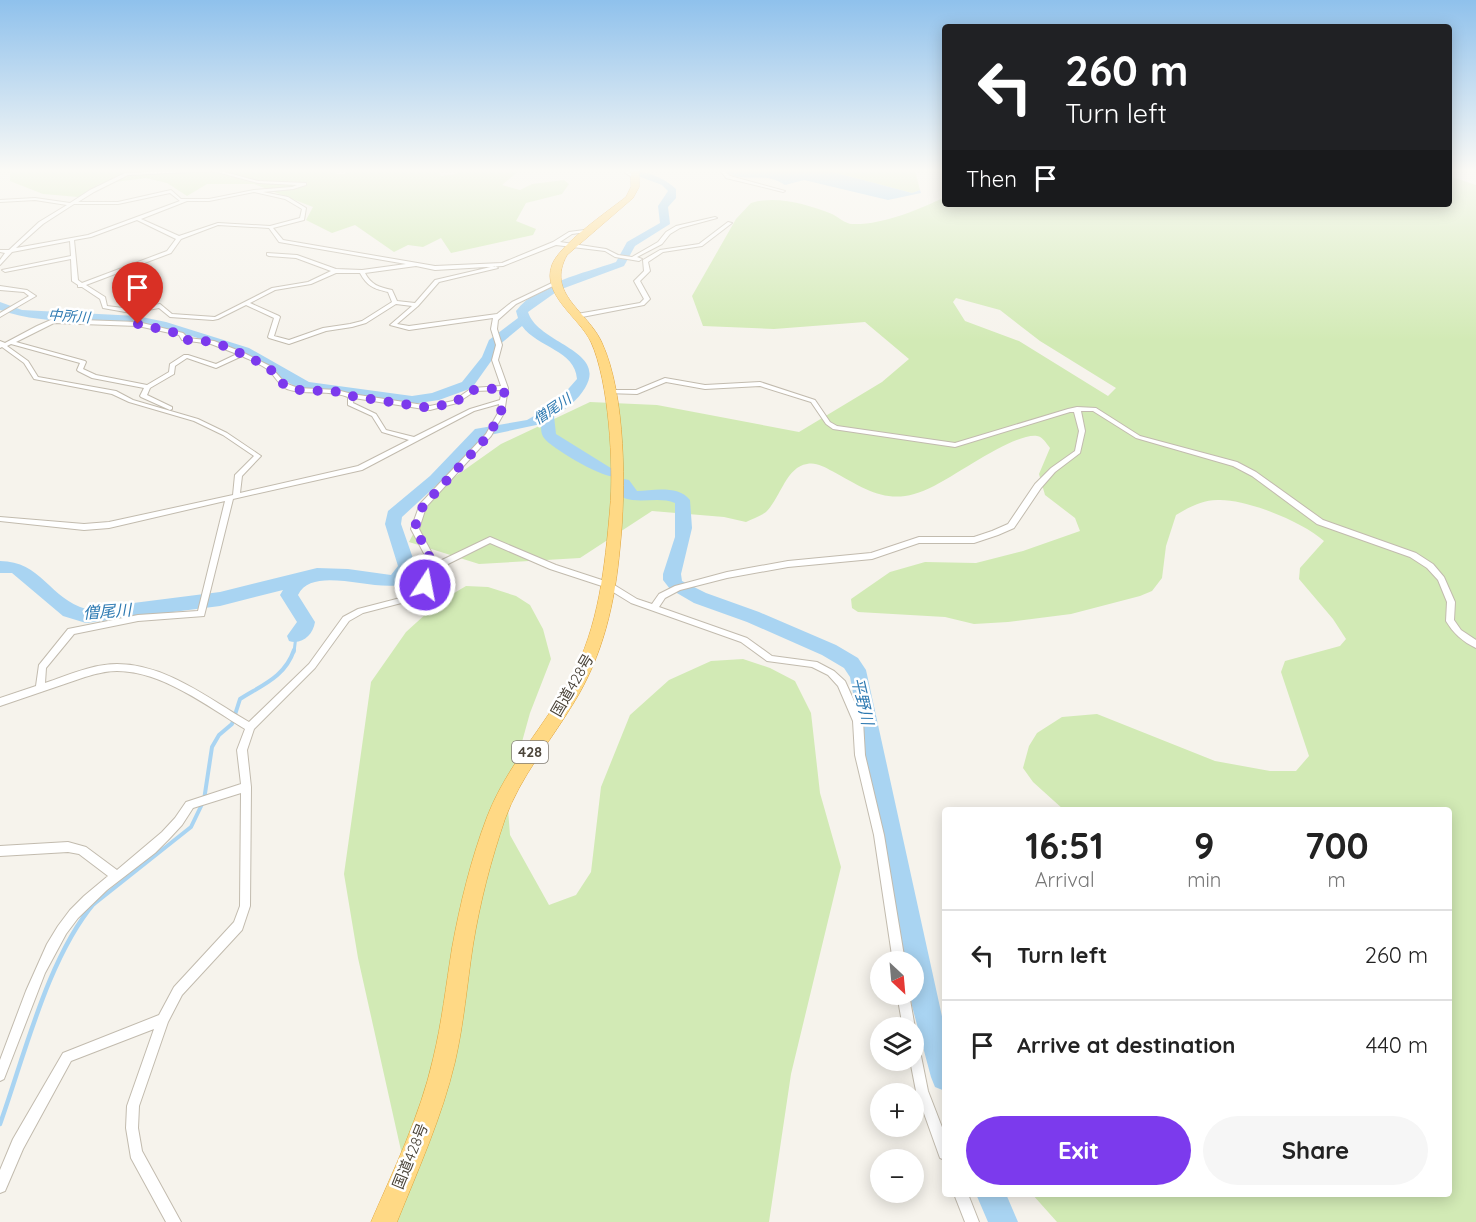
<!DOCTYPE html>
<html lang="en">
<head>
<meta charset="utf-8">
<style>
  :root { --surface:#fff; --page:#f6f6f6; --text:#222; --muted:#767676; --line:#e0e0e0; --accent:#7c3aed }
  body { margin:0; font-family:Quicksand,"Noto Sans JP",sans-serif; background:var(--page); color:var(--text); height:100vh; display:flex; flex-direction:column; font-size:22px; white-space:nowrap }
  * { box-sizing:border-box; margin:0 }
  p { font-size:20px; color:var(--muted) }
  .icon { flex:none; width:33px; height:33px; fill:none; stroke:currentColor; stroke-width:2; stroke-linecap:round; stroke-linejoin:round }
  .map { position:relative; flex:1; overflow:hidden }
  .panel { position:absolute; left:942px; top:807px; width:510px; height:390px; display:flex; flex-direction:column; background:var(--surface); border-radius:6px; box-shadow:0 3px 15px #0003 }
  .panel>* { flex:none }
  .top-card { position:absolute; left:942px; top:24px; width:510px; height:183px; border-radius:6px; box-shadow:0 3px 15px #0003; background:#202124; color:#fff; overflow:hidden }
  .needle { width:39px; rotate:154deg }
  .buttons { position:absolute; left:870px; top:951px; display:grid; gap:12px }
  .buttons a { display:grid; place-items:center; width:54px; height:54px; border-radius:50%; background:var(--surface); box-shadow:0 3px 15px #0003; font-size:30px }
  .pin { position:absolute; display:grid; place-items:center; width:51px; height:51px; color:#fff; margin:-62px -26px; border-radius:50% 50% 50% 0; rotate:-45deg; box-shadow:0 0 6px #0007 }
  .pin .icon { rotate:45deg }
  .me { position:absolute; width:66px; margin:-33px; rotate:11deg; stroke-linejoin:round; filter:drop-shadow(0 0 4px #0008) }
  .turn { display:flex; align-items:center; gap:21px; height:126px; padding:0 24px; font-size:27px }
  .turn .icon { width:78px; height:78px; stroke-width:2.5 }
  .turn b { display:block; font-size:42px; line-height:51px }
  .then { display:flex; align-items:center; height:57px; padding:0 24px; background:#0003; gap:12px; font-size:22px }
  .eta { display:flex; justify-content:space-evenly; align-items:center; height:102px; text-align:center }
  .eta b { font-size:36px; font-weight:700; line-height:42px }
  .cta { display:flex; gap:12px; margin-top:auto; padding:12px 24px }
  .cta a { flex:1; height:69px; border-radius:36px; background:var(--accent); color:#fff; font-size:24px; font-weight:700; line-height:69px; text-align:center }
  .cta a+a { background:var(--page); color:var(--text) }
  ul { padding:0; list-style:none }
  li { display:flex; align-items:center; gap:18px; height:90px; padding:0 24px; border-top:2px solid var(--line) }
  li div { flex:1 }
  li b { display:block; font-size:22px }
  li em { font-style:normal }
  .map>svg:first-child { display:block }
  .green { fill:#d2eab5; fill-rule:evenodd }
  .water { fill:#a9d4f2 }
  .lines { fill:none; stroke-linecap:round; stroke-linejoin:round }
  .stream-far2 { stroke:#a9d4f2; stroke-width:3 }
  .stream-far1 { stroke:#a9d4f2; stroke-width:4 }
  .stream { stroke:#a9d4f2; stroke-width:4.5 }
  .river { fill:#a9d4f2; fill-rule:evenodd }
  .minor-casing { stroke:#c2bbae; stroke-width:2 }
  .trunk-casing { stroke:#e0a43c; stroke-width:1 }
  .minor { fill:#fff; fill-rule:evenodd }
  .trunk { fill:#ffd985; fill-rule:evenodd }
  .route { stroke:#7c3aed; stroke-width:10; stroke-dasharray:0 18 }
  .labels { text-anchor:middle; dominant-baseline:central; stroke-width:5; stroke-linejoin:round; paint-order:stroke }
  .far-water-label { font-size:14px; font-style:italic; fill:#2e7ab2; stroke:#fff }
  .shield { fill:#fff; stroke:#817c74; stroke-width:1.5 }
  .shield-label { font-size:14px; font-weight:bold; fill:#4b4439 }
  .street-label { font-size:15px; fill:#4b4439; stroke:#fff }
  .water-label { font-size:16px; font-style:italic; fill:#2e7ab2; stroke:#fff }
</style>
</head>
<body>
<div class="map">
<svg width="1476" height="1222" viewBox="0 0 1476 1222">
  <rect width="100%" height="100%" fill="#f6f3ec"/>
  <path class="green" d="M10,170H337V174H344L353,170H438L441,176L455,174L460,170H520L502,185L520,190L532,184L564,180L569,184L562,194L526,203L516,221L536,229L533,235L451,253L441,238L423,247L408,245L394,252L355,225L332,233L306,220L313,207L254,184H207L187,196L167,183L146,178L99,184L78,197L43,194L10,181Z
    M825,170H915L920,190L912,193Z
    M1449,176L1476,185V1222H1057L1032,1194H1449V810H1064L1033,782L1023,768L1029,746L1037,733L1062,717L1097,714L1215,761L1270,771H1296L1309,756L1281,672L1285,661L1340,646L1346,639L1333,619L1299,579L1300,568L1324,541C1303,522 1249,500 1220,500C1204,499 1189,507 1176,515L1166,546L1162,578L1152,591L1140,596L1071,614L1008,622L974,624L945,617L858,612L852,608L851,599L890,572L925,562L976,563L1023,551L1080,531L1075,518L1045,495L1039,474L1050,448C1046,443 1043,437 1037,436C1014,433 957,475 934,486C892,508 870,492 832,471C824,467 816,462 807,464C786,467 780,499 766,512C761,516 752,519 746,522L724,517L652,511L580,558L479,564L409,542L436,490L501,444L590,402L657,405L799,432L882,382L909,359L865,322L774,329L703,326L692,296L736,219L751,203C776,195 807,204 832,214C838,217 846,224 852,224C883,225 918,210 945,197V204H1449ZM956,298L1000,310L1040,341L1116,388L1108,396L1019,341L965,321L953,302Z
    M466,586L488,587L516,596L530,605L543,629L551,659L530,713L507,796L510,835L549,905L576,895L591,872L601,787L630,715L669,680L711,661L743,659L770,668L795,681L811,713L820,793L841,867L791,1074L769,1222H395L402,1155L358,958L344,874L371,682L406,632L439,602Z"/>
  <path class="water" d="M724,170H825L912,193L920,190L921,193L888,200L804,180L785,185C761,169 744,186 724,170Z"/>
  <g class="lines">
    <path class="stream-far2" d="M294,652L296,636"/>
    <path class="stream-far1" d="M94,904L191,827L204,800L212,747L219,735L232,724L240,699C262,685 285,677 294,650"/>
    <path class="stream" d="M0,1124C25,1054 48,957 95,902"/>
    <path class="river" d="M622,170C641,169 663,176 676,189V198L668,207L670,224L635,246L624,266L559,290L528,312C538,344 608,350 585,388C578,400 566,409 554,416L556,434L614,470L617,473L614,476C604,479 551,448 544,438C541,434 541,429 541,424L485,436L440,482L402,517L401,524L416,567L403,584C375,593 313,564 298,595L315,622C313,635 302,645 289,641L287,636L297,622L280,595L283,590L220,606L86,623L63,616L12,573H0V561C41,561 50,599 86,609L220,592L317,568L348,569L391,575L398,566L385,524L388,511L430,476L475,429L527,420L555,404L577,379C575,350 538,348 522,326L499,345L494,357L472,388L439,400L412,404L302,389C284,383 272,369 255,361C227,346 191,335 159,328C107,317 51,328 0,310V302L22,310L137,316L166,322L249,348L309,382L412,396L432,393L462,382L482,357L489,340L518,318L516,311C539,282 582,274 616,262L627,242L660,223L658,206L668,191L662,185Z
      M624,479L629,480L637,491C653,490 679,485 690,500L692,528L681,574L682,581L706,593L759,612L836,645L858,658L866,670L945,1030V1091L935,1087L931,1077L912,1006L910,994H914V962H904L850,677L844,668L822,655L747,622L694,603L670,589L663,580V574L675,537V503C659,496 641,504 624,498L616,484Z
      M976,1194H1006L1018,1222H988Z"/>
    <defs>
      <path id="minor" d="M189,170H217L258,181L306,183V185L293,189L263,192L288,197L306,208L304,220L273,228L283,240L435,266L502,263L553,242L569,232L592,229H594V231L572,234L560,242L606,249L618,255L632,257L658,242L666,232L676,226L715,217L717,218L680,228L670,234L662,244L637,257L642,259L639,261L615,257L605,251L556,245L503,266L435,270L416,266L365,273C371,285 379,287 392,290L397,301L415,303L435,280L495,266L498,268L439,282L418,306L397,324L409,326L497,314L512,302L554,282L559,283L516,304L498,320L497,329L502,345L498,360L508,388L504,413L491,436L426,507L419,529L436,561L435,570L438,569L442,560L490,537L556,565L611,583L637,599L652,604L659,594L675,586L727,572L788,561L871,553L919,537H974L992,531L1008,524L1035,484L1051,468L1075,451L1079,431L1074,412H1070L955,447L833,429L826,424L811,402L760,386L705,389L666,382L637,394L606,393V391L608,390H636L665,378L705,385L760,382L815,400L830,422L837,426L955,443L1068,409L1077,407L1096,408L1140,436L1237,462L1256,472L1323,520L1416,553L1433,564L1444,577L1455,602L1454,620L1461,630L1476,640V648C1463,642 1453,633 1446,621L1447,602L1438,580L1427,568L1410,557L1317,524L1252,476L1233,466L1136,438L1093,411H1081L1085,431L1080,453L1055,472L1041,488L1014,528L998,535L974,543H919L872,559L788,567L727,578L680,590L665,598L659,607L747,638L772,656L817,662L834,671L845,681L863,721L865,755L884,835L905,962H893L874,835L855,755L853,721L838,686L828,675L812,667L767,661L741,642L631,603L605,587L550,569L490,543L448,564L444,574L433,576L422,595L413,600L363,613L349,621L315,668L254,729L247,750L251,787L250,906L242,930L182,995L168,1022L139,1106L138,1128L142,1151L181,1222H166L131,1158L126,1128L127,1106L154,1029L71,1061L23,1149L5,1191L0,1193V1170L13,1139L63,1053L159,1015L174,987L234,922L240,906L241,793L193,808L182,825L169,839L155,853L107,890L78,918L66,934L45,973L4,1079L0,1081V1060L26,991L47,944L58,926L70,910L84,896L108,876L79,854L68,852L0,856V846L68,842L86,847L117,870L162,832L175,818L186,802L241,784L237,750L245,729C207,706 162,671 117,671C106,671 95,674 85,677L0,706V698L36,686L39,665L68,629L138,615L198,611L225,501L109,528L84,530L0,521V517L84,524L109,522L233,495L235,475L254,456L223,435L194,421L129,402L112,394L34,379L24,363L2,347L0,348V341L5,343L37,326L53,319L138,322L183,333L188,338L214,341L242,352L270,366L285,383L298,388L337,390L352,394L430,406L453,401L472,388L501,386L492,360L496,345L491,329L493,318L409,330L390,325L412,306L396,304L366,323L352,327L326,331L289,344L269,338L268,337L274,318L246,305L218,319L213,320L170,317L159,308L131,313L103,308L100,299L82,287H78V285L72,281L71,259L5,272L2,270L71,256L70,241L12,252L0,265V260L5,253L0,252V250H9L39,222L67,205L35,200L0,202V200L35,198L70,203L90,190L125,173ZM213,171L258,183L297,185L292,187L254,190L209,199H181L171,190L118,202H78L94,192L128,175ZM254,192L285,199L302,209L300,218L270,226L218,223L179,236L141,219L187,201H209ZM170,193L180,201L88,235L16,248L43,224L74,204H118ZM137,220L176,239L167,251L82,283L78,280L74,240L91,237ZM218,225L269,228L279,242L406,264L362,270L336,269L297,255L267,253V255L269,256L296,258L331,271L308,282L272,288L215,317L172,314L160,304L131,309L107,306L105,297L86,285L171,253L181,239ZM336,273H360C367,286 374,289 388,292L392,302L362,321L350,324L323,328L289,340L274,336L280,317L279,316L250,303L275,290L311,284ZM54,323L138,326L179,335L182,340L211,344L237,354L216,364L188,355H184L170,364L169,372L147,385L96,375L83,369L86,362L85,361L16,342ZM11,344L80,363L77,370L78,371L92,378L144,388L140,396L141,397L170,410L172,409V407L147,395L150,388L174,374L175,366L187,358L216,368L242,356C250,360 260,364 267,369C275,375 278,385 287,389C307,396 328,389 348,397V405L372,416L382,432L409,440L358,466L240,493L242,476L261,456L227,433L198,419L133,400L116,391L38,377L28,361L7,346ZM502,390L500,400L470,409L414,437L386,430L376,414L353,403L354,398L430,410L457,403L475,391ZM499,404L498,413L486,434L420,504L411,529L428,561L427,573L416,591L408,596L358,609L343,617L309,664L249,722C209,699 166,664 117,664C93,664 68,675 45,683L46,668L74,634L138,621L204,616L233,499L362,470L474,411Z
        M621,170H626L637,177L633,178Z
        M720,170H724L730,176L785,191L783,192L726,178Z
        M728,222L732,223L702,246L663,252L648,262L650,271L640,281L650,299L644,305L577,318L574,316L577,314L640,303L644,299L634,281L644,271L643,260L660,250L699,244Z
        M0,286L27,290L36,296L0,317V313L29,296L24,292L0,290Z
        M897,994H909L915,1028L914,1032V1028H903Z
        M914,1045L918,1047L920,1051L928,1091L945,1135V1160L940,1158L916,1091L910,1060H914Z
        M954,1194H968L979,1222H965Z"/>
      <path id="trunk" d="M631,170H639V187L633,198L567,255C545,294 588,311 602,343C626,395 626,491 620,547C615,603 603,656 573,704C550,742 520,777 505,819C491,860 480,902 473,945C467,984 464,1023 455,1062C442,1117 418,1170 397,1222H371C394,1169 420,1116 433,1059C442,1022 446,985 452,948C460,904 471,859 487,817C507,765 545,726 571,678C599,627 605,566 610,509C614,466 609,381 591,342C580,318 541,295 552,265C559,245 608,211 626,197L631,187Z"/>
    </defs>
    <use href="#minor" class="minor-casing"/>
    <use href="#trunk" class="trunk-casing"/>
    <use href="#minor" class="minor"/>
    <use href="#trunk" class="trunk"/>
  </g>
  <linearGradient id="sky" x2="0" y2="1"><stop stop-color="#8fc1ec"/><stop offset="0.5" stop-color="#fbfaf6"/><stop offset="1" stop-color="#fbfaf6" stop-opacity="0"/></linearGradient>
  <rect width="1476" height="341" fill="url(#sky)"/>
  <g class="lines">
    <path class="route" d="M138,324L181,334L184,339C193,342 202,340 212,342C220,343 260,362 267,367C277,373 278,384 291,388C310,394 334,387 351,396L430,408L455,402L474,390L505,388L501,412L489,435L423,506L414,529C427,549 437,562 425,585"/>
  </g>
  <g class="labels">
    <g class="far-water-label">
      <text transform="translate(69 316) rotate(4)">中所川</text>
      <text transform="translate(552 409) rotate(-34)">僧尾川</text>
    </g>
    <rect class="shield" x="512" y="741" width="36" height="22" rx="4.5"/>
    <g class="shield-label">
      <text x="530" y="752">428</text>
    </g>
    <g class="street-label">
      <text transform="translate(572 685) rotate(-60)">国道428号</text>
      <text transform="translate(410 1156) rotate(-68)">国道428号</text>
    </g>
    <g class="water-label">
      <text transform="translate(107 611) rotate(-4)">僧尾川</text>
      <text transform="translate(863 701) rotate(77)">平野川</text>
    </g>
  </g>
</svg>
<div class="buttons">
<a><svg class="needle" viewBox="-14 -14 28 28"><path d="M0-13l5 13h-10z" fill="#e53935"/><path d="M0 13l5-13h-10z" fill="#767676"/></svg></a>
<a><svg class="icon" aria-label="layers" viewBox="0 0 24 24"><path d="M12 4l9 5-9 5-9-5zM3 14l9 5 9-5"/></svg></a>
<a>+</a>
<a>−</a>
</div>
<div class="pin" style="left:138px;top:324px;background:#d93025"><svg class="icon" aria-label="arrive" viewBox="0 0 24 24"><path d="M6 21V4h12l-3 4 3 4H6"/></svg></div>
<svg class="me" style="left:425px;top:585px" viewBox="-20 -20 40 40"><circle r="17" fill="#7c3aed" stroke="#fff" stroke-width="3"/><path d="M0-11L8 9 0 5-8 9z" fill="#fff"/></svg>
<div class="top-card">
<div class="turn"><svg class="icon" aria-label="left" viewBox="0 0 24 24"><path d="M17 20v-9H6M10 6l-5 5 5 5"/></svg><div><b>260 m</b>Turn left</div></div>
<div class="then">Then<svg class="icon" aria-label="arrive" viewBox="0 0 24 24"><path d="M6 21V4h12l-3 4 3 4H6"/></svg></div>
</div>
<section class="panel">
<div class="eta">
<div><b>16:51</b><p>Arrival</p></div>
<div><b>9</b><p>min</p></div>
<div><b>700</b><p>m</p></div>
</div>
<ul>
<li><svg class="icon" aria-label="left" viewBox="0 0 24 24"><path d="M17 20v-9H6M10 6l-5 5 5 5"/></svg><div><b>Turn left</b></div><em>260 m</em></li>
<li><svg class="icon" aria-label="arrive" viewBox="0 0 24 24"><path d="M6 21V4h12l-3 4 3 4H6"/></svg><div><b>Arrive at destination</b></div><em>440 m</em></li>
</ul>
<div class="cta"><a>Exit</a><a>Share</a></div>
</section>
</div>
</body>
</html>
